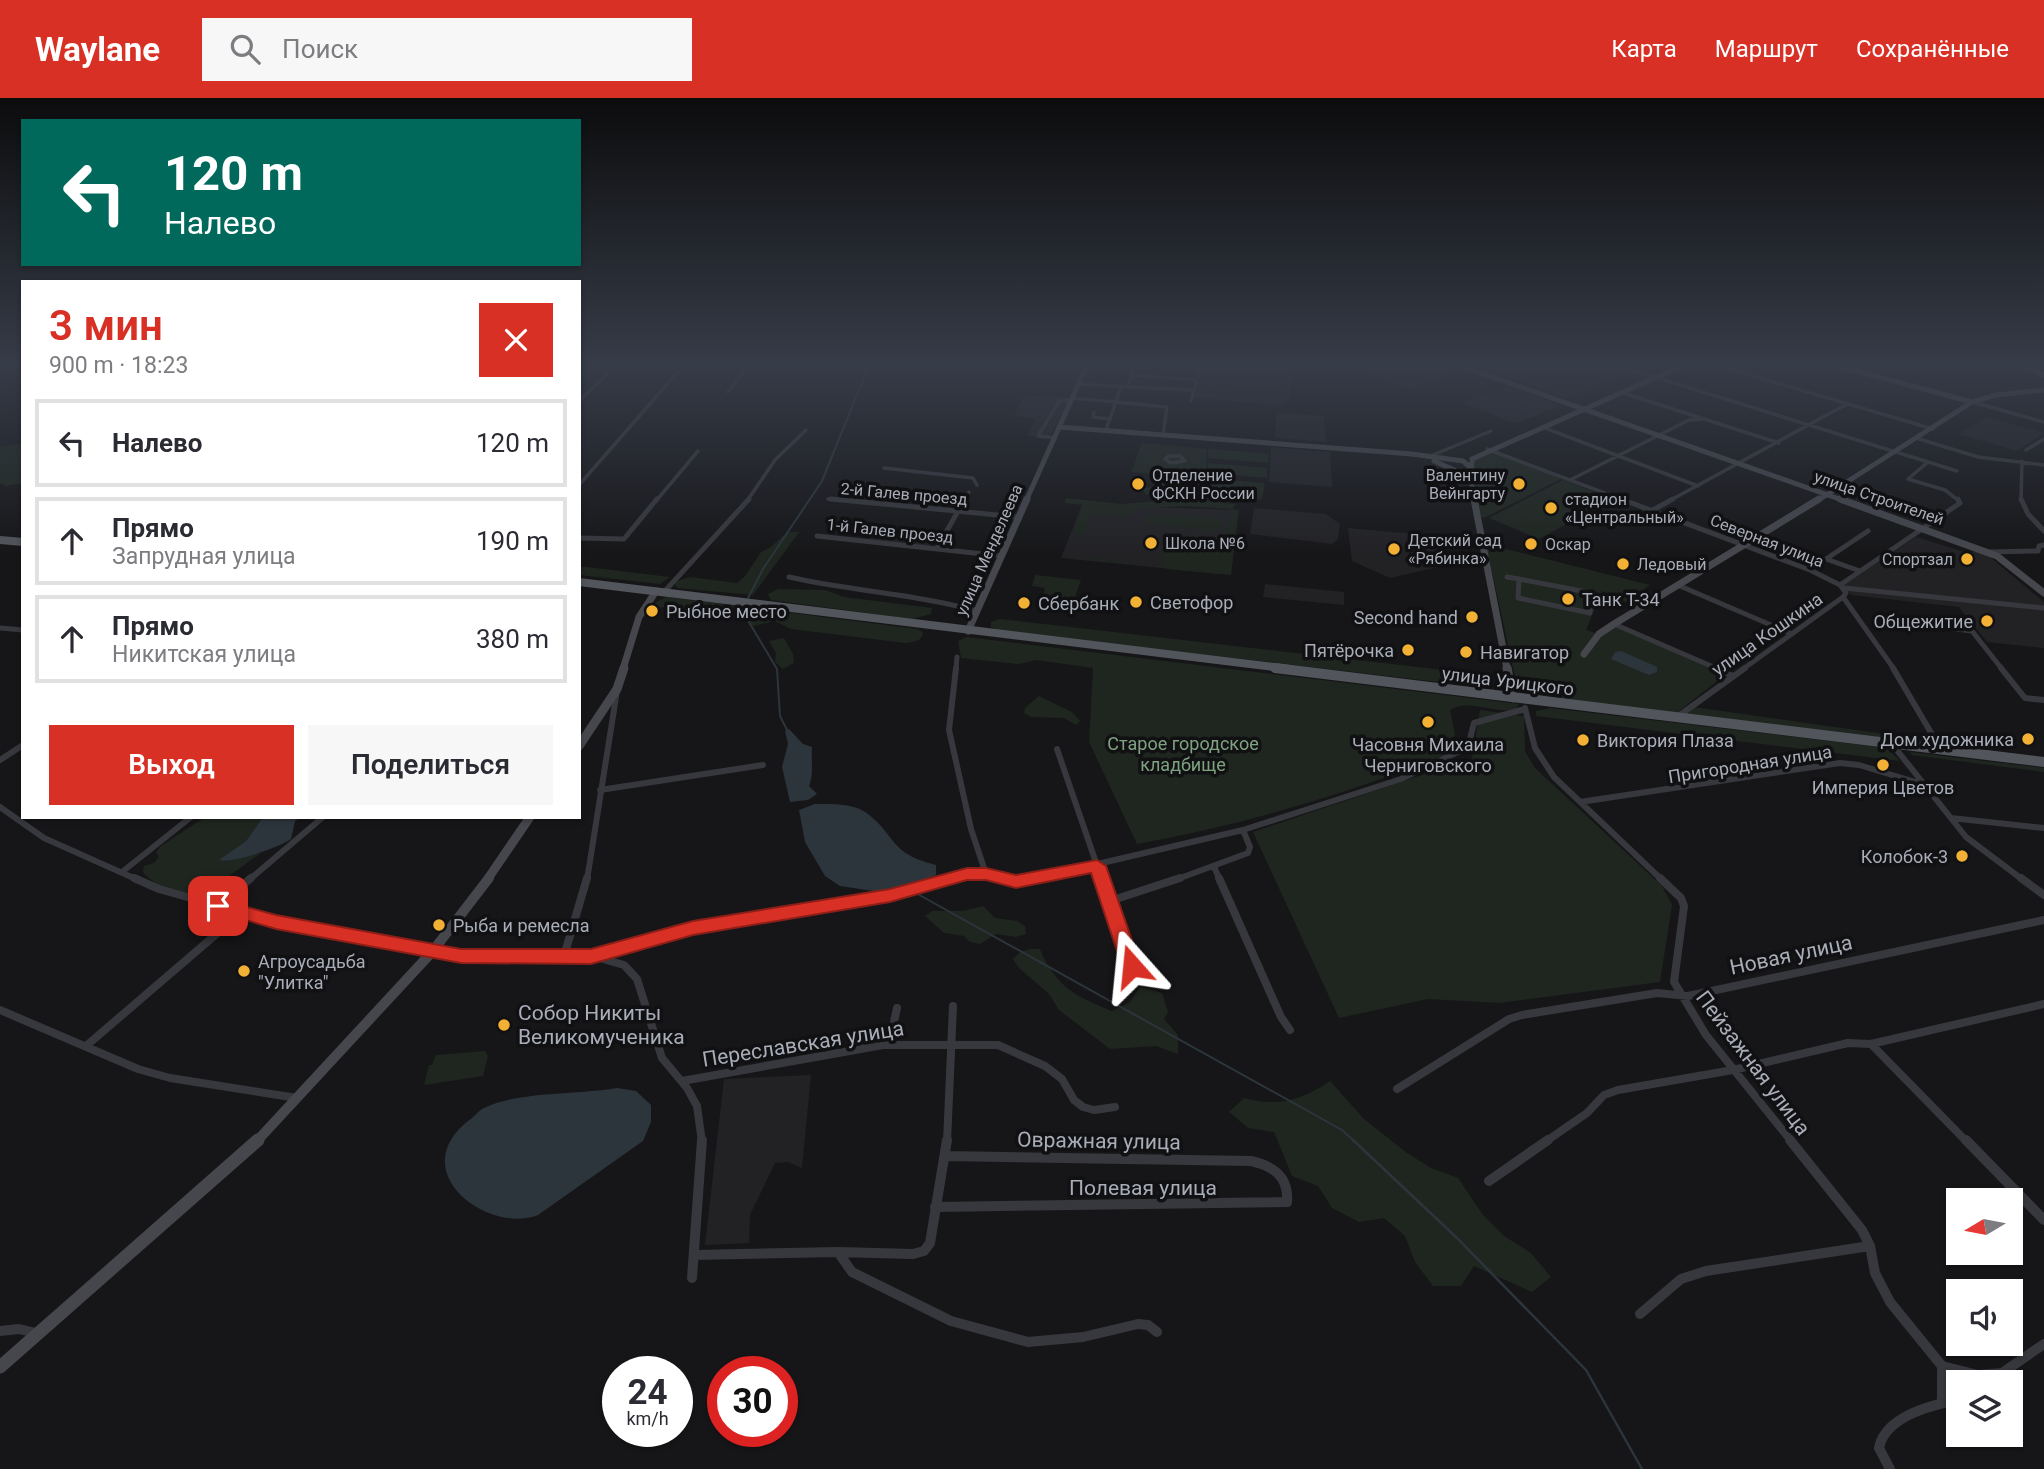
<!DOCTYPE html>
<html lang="ru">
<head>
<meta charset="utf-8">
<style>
  :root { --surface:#fff; --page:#f7f7f7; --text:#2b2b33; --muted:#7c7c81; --line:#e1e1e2; --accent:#d93025 }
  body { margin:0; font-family:Roboto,sans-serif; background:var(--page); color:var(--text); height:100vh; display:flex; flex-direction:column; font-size:26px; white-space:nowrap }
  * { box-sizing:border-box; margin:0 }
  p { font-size:23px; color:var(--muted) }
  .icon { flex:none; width:38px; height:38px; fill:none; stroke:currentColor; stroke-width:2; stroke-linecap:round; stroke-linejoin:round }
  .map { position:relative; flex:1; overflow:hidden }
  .sheet { position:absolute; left:21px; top:182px; width:560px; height:539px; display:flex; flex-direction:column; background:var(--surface); border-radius:0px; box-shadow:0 2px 5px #0004 }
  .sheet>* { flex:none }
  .hud { position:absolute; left:21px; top:21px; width:560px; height:147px; border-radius:0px; box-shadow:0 2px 5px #0004; background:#00695c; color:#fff; overflow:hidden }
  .needle { width:46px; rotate:260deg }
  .controls { position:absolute; left:1946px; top:1090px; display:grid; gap:14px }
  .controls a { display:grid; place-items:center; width:77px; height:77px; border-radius:0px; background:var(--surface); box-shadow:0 2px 5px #0004; font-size:35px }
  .speed { position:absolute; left:602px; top:1258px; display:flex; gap:14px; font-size:35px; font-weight:700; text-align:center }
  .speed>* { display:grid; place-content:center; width:91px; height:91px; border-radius:50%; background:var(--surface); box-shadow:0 2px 5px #0004; line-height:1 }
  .speed small { font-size:18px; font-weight:400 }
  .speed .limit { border:10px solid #d22; background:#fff; color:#111 }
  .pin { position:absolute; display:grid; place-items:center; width:60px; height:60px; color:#fff; margin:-30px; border-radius:14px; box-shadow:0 4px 10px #0006 }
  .me { position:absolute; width:77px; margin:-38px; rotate:342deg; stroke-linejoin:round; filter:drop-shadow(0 0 5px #0008) }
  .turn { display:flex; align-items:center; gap:24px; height:147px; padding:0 28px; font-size:32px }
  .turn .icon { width:91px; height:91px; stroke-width:2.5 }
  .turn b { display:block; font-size:49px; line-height:60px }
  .round { display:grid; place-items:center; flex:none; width:74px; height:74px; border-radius:0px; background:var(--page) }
  .headline { display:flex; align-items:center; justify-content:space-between; height:119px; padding:0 28px }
  h1 { font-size:42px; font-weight:600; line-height:52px; color:var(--accent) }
  .action { display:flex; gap:14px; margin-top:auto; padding:14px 28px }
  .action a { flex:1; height:80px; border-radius:0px; background:var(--accent); color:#fff; font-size:28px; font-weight:600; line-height:80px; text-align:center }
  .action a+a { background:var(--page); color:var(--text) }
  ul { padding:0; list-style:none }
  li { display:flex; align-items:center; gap:21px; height:88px; margin:0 14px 10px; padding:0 14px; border:4px solid var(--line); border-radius:0px }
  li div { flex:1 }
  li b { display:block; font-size:26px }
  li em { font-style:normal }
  header { display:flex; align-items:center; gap:42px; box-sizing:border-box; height:98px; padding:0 35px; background:var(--accent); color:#fff }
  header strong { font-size:33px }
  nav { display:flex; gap:38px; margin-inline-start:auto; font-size:24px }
  .search { width:490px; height:63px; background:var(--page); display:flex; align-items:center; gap:18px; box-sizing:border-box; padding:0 24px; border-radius:0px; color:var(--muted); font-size:26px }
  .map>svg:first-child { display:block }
  .built { fill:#222225 }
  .green { fill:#1e261f }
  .water { fill:#2c353c }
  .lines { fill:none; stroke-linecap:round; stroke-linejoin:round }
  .stream-far1 { stroke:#2c353c; stroke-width:2 }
  .stream { stroke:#2c353c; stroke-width:2.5 }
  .street-far4 { stroke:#37383d; stroke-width:3.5 }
  .street-far3 { stroke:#37383d; stroke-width:5 }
  .street-far2 { stroke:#37383d; stroke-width:6 }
  .street-far1 { stroke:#37383d; stroke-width:8 }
  .street { stroke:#37383d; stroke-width:10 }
  .secondary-far4 { stroke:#45474d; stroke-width:5 }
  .secondary-far3 { stroke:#45474d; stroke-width:7 }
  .secondary-far2 { stroke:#45474d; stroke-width:9 }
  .secondary-far1 { stroke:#45474d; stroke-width:10 }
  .secondary { stroke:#45474d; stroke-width:13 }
  .primary-far1 { stroke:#53555c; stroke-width:8 }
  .primary { stroke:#53555c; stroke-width:10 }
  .route { fill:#d93025; stroke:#8d1f18; stroke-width:2 }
  .poi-dot { fill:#f2b134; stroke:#111113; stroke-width:2.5 }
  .labels { text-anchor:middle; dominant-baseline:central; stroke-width:7; stroke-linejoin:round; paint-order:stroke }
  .far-poi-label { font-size:16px; fill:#a8adb8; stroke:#111113; text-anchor:start }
  .far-street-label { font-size:16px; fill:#a8adb8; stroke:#111113 }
  .poi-label { font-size:18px; fill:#a8adb8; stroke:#111113; text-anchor:start }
  .street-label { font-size:18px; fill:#a8adb8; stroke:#111113 }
  .park-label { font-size:18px; fill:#7fa381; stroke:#111113 }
  .near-street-label { font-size:21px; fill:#a8adb8; stroke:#111113 }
  .near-poi-label { font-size:21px; fill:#a8adb8; stroke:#111113; text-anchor:start }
</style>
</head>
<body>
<header>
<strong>Waylane</strong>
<div class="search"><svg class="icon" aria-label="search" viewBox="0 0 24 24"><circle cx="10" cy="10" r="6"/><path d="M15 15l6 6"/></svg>Поиск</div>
<nav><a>Карта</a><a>Маршрут</a><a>Сохранённые</a></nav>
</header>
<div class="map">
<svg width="2044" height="1371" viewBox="0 0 2044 1371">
  <rect width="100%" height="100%" fill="#161618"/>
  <path class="built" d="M1204,267L1292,269L1289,302L1281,307L1195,300Z
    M1343,267H1440L1458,274L1409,292Z
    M1484,267H1604L1630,275L1567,301L1479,270Z
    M1506,288L1561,308L1515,326L1463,305Z
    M1025,297L1069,300L1050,340L1027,338L1035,321L1014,318Z
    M1276,314L1324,318L1326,344L1275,340Z
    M1987,319L2044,335L2017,353L1959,336Z
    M1271,349L1330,354L1332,389L1269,384Z
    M1082,407L1239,412L1231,477L1061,460Z
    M1254,410L1326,416L1340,426L1338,441L1332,446L1250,436Z
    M878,430L936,436L929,448L870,441Z
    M1348,430L1436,438L1439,469L1390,480L1352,463Z
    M1916,439L1965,454L1983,453L2044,504V550L1987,544L1959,509L1851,497L1844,487Z
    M1265,486L1344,494V507L1263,499Z
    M811,977L802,1070L788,1064L775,1065L750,1117L749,1145L705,1147L724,981Z"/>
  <path class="green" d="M1221,287L1254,290L1262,294L1258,298L1264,299L1265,292L1276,293L1275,299L1279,301L1207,295L1211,294L1209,289Z
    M23,345V385L6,388L0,385V349Z
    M1142,345L1207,351L1206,380L1265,385L1262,402L1176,394L1146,397L1142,390L1156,389L1158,382L1204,385L1206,380L1131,374Z
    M1208,351L1269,356L1268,365L1208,360Z
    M1488,352L1563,380L1484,420L1480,418L1472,379L1474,362Z
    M1208,365L1267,370V380L1207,375Z
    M1563,382L1612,401L1539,441L1489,420Z
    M1066,400L1122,406L1182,401L1236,406L1232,411L1238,412L1231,477L1167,471V468L1086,462L1087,460L1161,467L1167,445L1226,450L1231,411L1184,408L1133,411L1130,419L1091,415L1083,437L1072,435L1083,407L1064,405Z
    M1156,415L1217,420L1225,428L1213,433L1147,425L1146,419Z
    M790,434H799L753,497L677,490L675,487L677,483L690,479L737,485L745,478L761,454C775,449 777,440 790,434Z
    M1486,446L1650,487L1644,491L1662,498L1642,511L1602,493L1586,532L1599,536L1615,527L1725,577L1675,616L1560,602L1564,596L1556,594L1551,600L1519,597Z
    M579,469H587L670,479L660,486L579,477Z
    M1035,477L1081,482L1072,508L1052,505L1043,498L1045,490L1032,488Z
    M778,491L825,492L844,499L932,510L931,516L912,521L771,502L768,496Z
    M666,499L917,531L923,534C923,543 914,544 905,545L791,531L775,523L753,528L740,515L654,509L655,505Z
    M1000,521L1487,577L1490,590L996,532L991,529V524Z
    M967,539L1519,606L1516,611C1493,617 1471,600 1450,612L1455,637L1449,643L1451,654C1351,695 1243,727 1137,746L1089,644L1093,570L1036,562L1019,566L961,560L958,543Z
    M784,540L793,556L794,565L783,571L775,564L776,555L769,543Z
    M1039,598L1072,614L1080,623L1076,627L1064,620L1031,619L1024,615L1025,610Z
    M1694,609L1906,639L1907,644L1685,618Z
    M1550,610L1887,650L1900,663L1536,618V613Z
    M1480,612L1524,618L1525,653L1535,670L1662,788L1672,807L1660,884L1500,905L1428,901L1339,920L1253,734L1472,660Z
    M1909,654L2044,670V674L1912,657Z
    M205,719H263L246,743L220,762C233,764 247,757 261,755L203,797C185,800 153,788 143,774L144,768L154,765L159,759L156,754L161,748Z
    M983,808L995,820L1017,823L1025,828L1026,836L1016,839L996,836L980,846L970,844L964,838L944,835L925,818L932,813H963Z
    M1030,851H1040C1055,888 1076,899 1112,913L1130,904L1140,889L1162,895L1168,914L1164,921L1178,937V956L1156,948L1110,951L1059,912L1049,896L1019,870L1013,861L1020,854Z
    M485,953L488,958L483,978L424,987L429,967H432L436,957Z
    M1330,983L1364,1021L1407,1055L1431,1070L1458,1080L1483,1117L1504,1138L1531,1155L1551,1179L1532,1194L1474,1168L1461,1188H1433L1415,1164L1405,1138L1384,1120L1359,1124L1332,1110L1318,1088L1292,1078L1274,1034L1248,1030L1229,1014L1244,1000C1279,1009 1300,1003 1330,983Z"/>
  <path class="water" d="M1621,553L1657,569V574L1649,577L1611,561L1615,554Z
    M789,631L803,646L812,649C811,661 814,677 809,688L817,696L808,702L790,704L782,669L788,646L785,633Z
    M815,706C831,706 855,705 868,716C898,740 889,755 936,767V777L887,795L840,788L825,778L805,744L799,712Z
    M263,719H301L295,723L291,741C278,750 231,766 219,762L246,743Z
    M617,990L636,993L651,1007V1024L643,1043L538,1117C486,1137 401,1071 472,1020C476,1017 479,1012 484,1010C519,993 578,997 617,990Z"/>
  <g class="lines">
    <path class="stream-far1" d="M748,500L763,471L822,383L869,267
      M740,509L777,571L780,618L787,632
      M914,794L1342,1032L1355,1044"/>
    <path class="stream" d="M1353,1042L1457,1140L1586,1272L1642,1371"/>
    <path class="street-far4" d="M1131,267L1132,277
      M1616,267L1957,373
      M1716,267L1933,331
      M579,269L583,267
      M2028,271L2044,270
      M1079,286L1127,289
      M1194,292L1127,289L1132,277L1197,282
      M728,294L749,267
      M1623,295L1779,345
      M1073,300L1167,309L1163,337
      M579,303L608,275
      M1191,303L1201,267
      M1972,304L2044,324
      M1094,314L1093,319L1110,321
      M1542,329L1698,388
      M1106,332L1121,289
      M1055,340L1038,338L1060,302L1071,303
      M1919,341L1978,359L2044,367
      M1487,351L1626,403
      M2026,352L2044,341
      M1169,358H1180L1185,363L1170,365L1165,361Z
      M1428,359L1491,333
      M1928,364L1908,381L1945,392L1959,403
      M884,370L973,380L977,387
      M1570,382L1689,322L1707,321
      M579,387L684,267
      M828,401L849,403
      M656,403L698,353
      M747,403L775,362L806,332
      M964,403L969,394
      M1669,403L1847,306
      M2021,403L2022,363"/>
    <path class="street-far3" d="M831,401L1019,419
      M1621,401L1810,472L1840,487
      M2021,401L2028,416L2044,433
      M1651,413L1673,401
      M817,438L1002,458
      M579,440L624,441L657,401
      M937,450L965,401
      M1987,454L2038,453L2039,448L2044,447
      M1860,473L1826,461L1868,433
      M789,479C851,493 915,496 977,513
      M1507,479L1519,481
      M1519,481L1592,495L1590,515L1518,500Z
      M1680,488L1792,536
      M1844,490L2044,510
      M664,494L749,401
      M1843,499L1894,571
      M1614,526L1718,571
      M1932,528L1972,533L2002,571
      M0,530L23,532
      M956,571L957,559
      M1743,571L1843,499L1846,495L1840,487L1960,405L1958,401"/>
    <path class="street-far2" d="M956,570L949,632L971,731L986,776
      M1714,570L1733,578
      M1893,570L1940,650
      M2001,570L2025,600L2044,602
      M1525,610L1535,650L1554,679L1662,782
      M1677,619L1745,570
      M1892,646L1966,739L2023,782
      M1057,651L1102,782
      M0,662L23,647
      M600,692L763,667
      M1580,704L1840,665L1859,667L1922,686
      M0,709L44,740L138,782
      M1951,720L2044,730
      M1214,769L1220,782
      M122,774L191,719
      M249,782L323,719
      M587,782L617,593
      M948,782L967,776L1010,782
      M1029,782L1243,732L1401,681L1468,649L1474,625L1525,611
      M1175,782L1248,755L1250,749L1243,732"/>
    <path class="street-far1" d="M134,780L159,791L276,824L461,858H591L717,825L890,798L954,780
      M1002,780L1016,783L1044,780
      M1102,780L1132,868
      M1219,780L1281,919L1290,932
      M1660,780L1681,800L1684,808L1674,884L1706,937L1792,1044
      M2021,780L2044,797
      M1110,803L1180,780
      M218,808L251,780
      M564,858L587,780
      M596,859L624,867L637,881L662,960L687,990L697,1008L702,1044
      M0,912L138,971L170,980L297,1000
      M1871,946L1967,1044
      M889,947L897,910
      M86,948L241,815
      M682,983L883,947H998L1045,968L1062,981L1074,1002L1083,1009L1094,1012L1115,1009
      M1397,991L1509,921L1522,917L1657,895L1688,898L2044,822
      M947,1044L953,908
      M1545,1044L1587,1015L1604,997L1618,992L1733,972L1848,945L1871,946L2044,906"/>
    <path class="street" d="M947,1042L930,1145L924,1153L913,1156L838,1154L852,1174L951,1223L1028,1244L1083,1239L1138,1226L1148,1227L1157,1234
      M1790,1042L1862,1132L1870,1148L1875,1175L1890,1204L1942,1268V1304
      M1966,1042L2044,1122
      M1489,1083L1548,1042
      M935,1109L1287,1104C1289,1079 1274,1068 1251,1063L946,1058
      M694,1157L838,1154
      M692,1180L702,1042
      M1640,1216L1681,1181L1706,1173L1870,1148
      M0,1233L19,1231L36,1235
      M1942,1268L1978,1277L2002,1275
      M1989,1284L2044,1246
      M1890,1371L1879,1350C1885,1319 1931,1307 1958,1302"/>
    <path class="secondary-far4" d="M1458,267L1845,403
      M1834,267L1972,304
      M2019,267L2044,277
      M1059,329L1412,356L1463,363L1471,370
      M1472,361L1684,267
      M1434,363L1470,379
      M1472,364L1470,379L1475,403
      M1026,403L1087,267
      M1817,403L1972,304L1996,297L2044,292"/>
    <path class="secondary-far3" d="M1474,401L1507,571
      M1840,401L1997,458L2044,495
      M968,533L1027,401
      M1584,556L1599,536L1614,526L1819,401
      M623,571L639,519L656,493"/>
    <path class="secondary-far2" d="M1507,570L1513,600
      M579,648L617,591L624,570
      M487,782L530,719"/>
    <path class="secondary-far1" d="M256,1044L432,854L489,780"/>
    <path class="secondary" d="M0,1269L258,1042"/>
    <path class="primary-far1" d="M0,442L23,444
      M579,484L1290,571"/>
    <path class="primary" d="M1275,570L2044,664"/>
  </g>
  <linearGradient id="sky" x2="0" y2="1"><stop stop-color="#0c0c0d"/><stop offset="0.58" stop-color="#363c48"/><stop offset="1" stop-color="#363c48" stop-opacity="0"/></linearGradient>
  <rect width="2044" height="459" fill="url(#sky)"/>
  <path class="route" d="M1097,762L1106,768L1141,868L1138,873H1125L1122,868L1091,775L1016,790L986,782H967L890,804L693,837L591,866L461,865L276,831L212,812L209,808L218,801L276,817L461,851H591L693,823L890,791L967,770H986L1016,777Z"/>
  <g class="poi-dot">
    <circle cx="1138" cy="386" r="7"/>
    <circle cx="1519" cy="386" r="7"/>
    <circle cx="1551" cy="410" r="7"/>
    <circle cx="1151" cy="445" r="7"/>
    <circle cx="1531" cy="446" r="7"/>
    <circle cx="1394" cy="451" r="7"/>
    <circle cx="1967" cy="461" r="7"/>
    <circle cx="1623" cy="466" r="7"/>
    <circle cx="1568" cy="501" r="7"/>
    <circle cx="1136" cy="504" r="7"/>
    <circle cx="1024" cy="505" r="7"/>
    <circle cx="652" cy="513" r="7"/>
    <circle cx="1472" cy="519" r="7"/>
    <circle cx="1987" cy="523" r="7"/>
    <circle cx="1408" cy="552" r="7"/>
    <circle cx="1466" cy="554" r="7"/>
    <circle cx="1428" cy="624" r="7"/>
    <circle cx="2028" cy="641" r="7"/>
    <circle cx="1583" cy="642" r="7"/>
    <circle cx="1883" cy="667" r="7"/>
    <circle cx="1962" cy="758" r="7"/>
    <circle cx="439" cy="827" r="7"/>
    <circle cx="244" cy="873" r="7"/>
    <circle cx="504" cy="927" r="7"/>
  </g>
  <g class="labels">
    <g class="far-poi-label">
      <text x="1152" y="377">Отделение<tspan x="1152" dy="18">ФСКН России</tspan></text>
      <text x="1505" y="377" text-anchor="end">Валентину<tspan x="1505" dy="18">Вейнгарту</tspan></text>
      <text x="1565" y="401">стадион<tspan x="1565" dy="18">«Центральный»</tspan></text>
      <text x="1408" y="442">Детский сад<tspan x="1408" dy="18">«Рябинка»</tspan></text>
      <text x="1165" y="445">Школа №6</text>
      <text x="1545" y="446">Оскар</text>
      <text x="1953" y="461" text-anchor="end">Спортзал</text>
      <text x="1637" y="466">Ледовый</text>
    </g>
    <g class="far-street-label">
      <text transform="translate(904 396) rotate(5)">2-й Галев проезд</text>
      <text transform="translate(1879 400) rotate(19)">улица Строителей</text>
      <text transform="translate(890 433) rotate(6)">1-й Галев проезд</text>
      <text transform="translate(1767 443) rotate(21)">Северная улица</text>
      <text transform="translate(989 452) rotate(-66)">улица Менделеева</text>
    </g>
    <g class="poi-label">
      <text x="1582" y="501">Танк Т-34</text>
      <text x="1150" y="504">Светофор</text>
      <text x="1038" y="505">Сбербанк</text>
      <text x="666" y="513">Рыбное место</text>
      <text x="1458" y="519" text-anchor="end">Second hand</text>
      <text x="1973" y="523" text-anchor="end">Общежитие</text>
      <text x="1394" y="552" text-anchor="end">Пятёрочка</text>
      <text x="1480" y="554">Навигатор</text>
      <text x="2014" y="641" text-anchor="end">Дом художника</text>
      <text x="1597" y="642">Виктория Плаза</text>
      <text x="1428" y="646" text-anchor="middle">Часовня Михаила<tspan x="1428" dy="21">Черниговского</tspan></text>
      <text x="1883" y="689" text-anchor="middle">Империя Цветов</text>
      <text x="1948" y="758" text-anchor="end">Колобок-3</text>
      <text x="453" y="827">Рыба и ремесла</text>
      <text x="258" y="863">Агроусадьба<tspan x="258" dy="21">"Улитка"</tspan></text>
    </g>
    <g class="street-label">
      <text transform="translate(1767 536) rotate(-35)">улица Кошкина</text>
      <text transform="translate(1508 583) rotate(7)">улица Урицкого</text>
      <text transform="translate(1750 666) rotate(-9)">Пригородная улица</text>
    </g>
    <g class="park-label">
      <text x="1183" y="645">Старое городское<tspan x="1183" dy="21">кладбище</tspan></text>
    </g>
    <g class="near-street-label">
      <text transform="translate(1791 857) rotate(-12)">Новая улица</text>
      <text transform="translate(803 946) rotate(-9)">Переславская улица</text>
      <text transform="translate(1753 965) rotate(53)">Пейзажная улица</text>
      <text transform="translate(1099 1043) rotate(1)">Овражная улица</text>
      <text x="1143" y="1090">Полевая улица</text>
    </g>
    <g class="near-poi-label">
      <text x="518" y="915">Собор Никиты<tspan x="518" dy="24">Великомученика</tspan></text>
    </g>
  </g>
</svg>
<div class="controls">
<a><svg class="needle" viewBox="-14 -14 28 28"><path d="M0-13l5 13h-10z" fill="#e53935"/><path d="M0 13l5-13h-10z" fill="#7c7c81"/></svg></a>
<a><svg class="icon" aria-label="sound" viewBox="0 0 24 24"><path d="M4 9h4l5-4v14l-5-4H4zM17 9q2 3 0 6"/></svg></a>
<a><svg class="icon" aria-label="layers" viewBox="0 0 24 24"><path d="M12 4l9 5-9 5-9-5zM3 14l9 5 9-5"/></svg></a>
</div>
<div class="speed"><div>24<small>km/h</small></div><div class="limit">30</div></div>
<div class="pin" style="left:218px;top:808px;background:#d93025"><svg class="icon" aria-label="arrive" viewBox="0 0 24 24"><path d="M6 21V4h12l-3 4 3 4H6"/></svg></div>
<svg class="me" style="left:1132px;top:868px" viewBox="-20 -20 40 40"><path d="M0-17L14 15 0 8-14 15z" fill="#d93025" stroke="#fff" stroke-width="4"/></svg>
<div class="hud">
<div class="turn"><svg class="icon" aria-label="left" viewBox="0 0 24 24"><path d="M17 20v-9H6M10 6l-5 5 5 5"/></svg><div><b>120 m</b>Налево</div></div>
</div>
<section class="sheet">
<div class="headline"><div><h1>3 мин</h1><p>900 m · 18:23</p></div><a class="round" style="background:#d93025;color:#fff"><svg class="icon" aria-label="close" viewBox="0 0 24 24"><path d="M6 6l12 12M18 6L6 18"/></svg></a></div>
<ul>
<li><svg class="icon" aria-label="left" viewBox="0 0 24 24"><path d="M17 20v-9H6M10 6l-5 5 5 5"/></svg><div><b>Налево</b></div><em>120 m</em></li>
<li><svg class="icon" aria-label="ahead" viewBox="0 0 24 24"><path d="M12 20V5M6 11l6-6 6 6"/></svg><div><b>Прямо</b><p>Запрудная улица</p></div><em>190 m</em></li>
<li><svg class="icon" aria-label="ahead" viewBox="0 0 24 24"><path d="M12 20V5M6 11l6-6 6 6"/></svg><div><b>Прямо</b><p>Никитская улица</p></div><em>380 m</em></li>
</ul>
<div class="action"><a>Выход</a><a>Поделиться</a></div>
</section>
</div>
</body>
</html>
